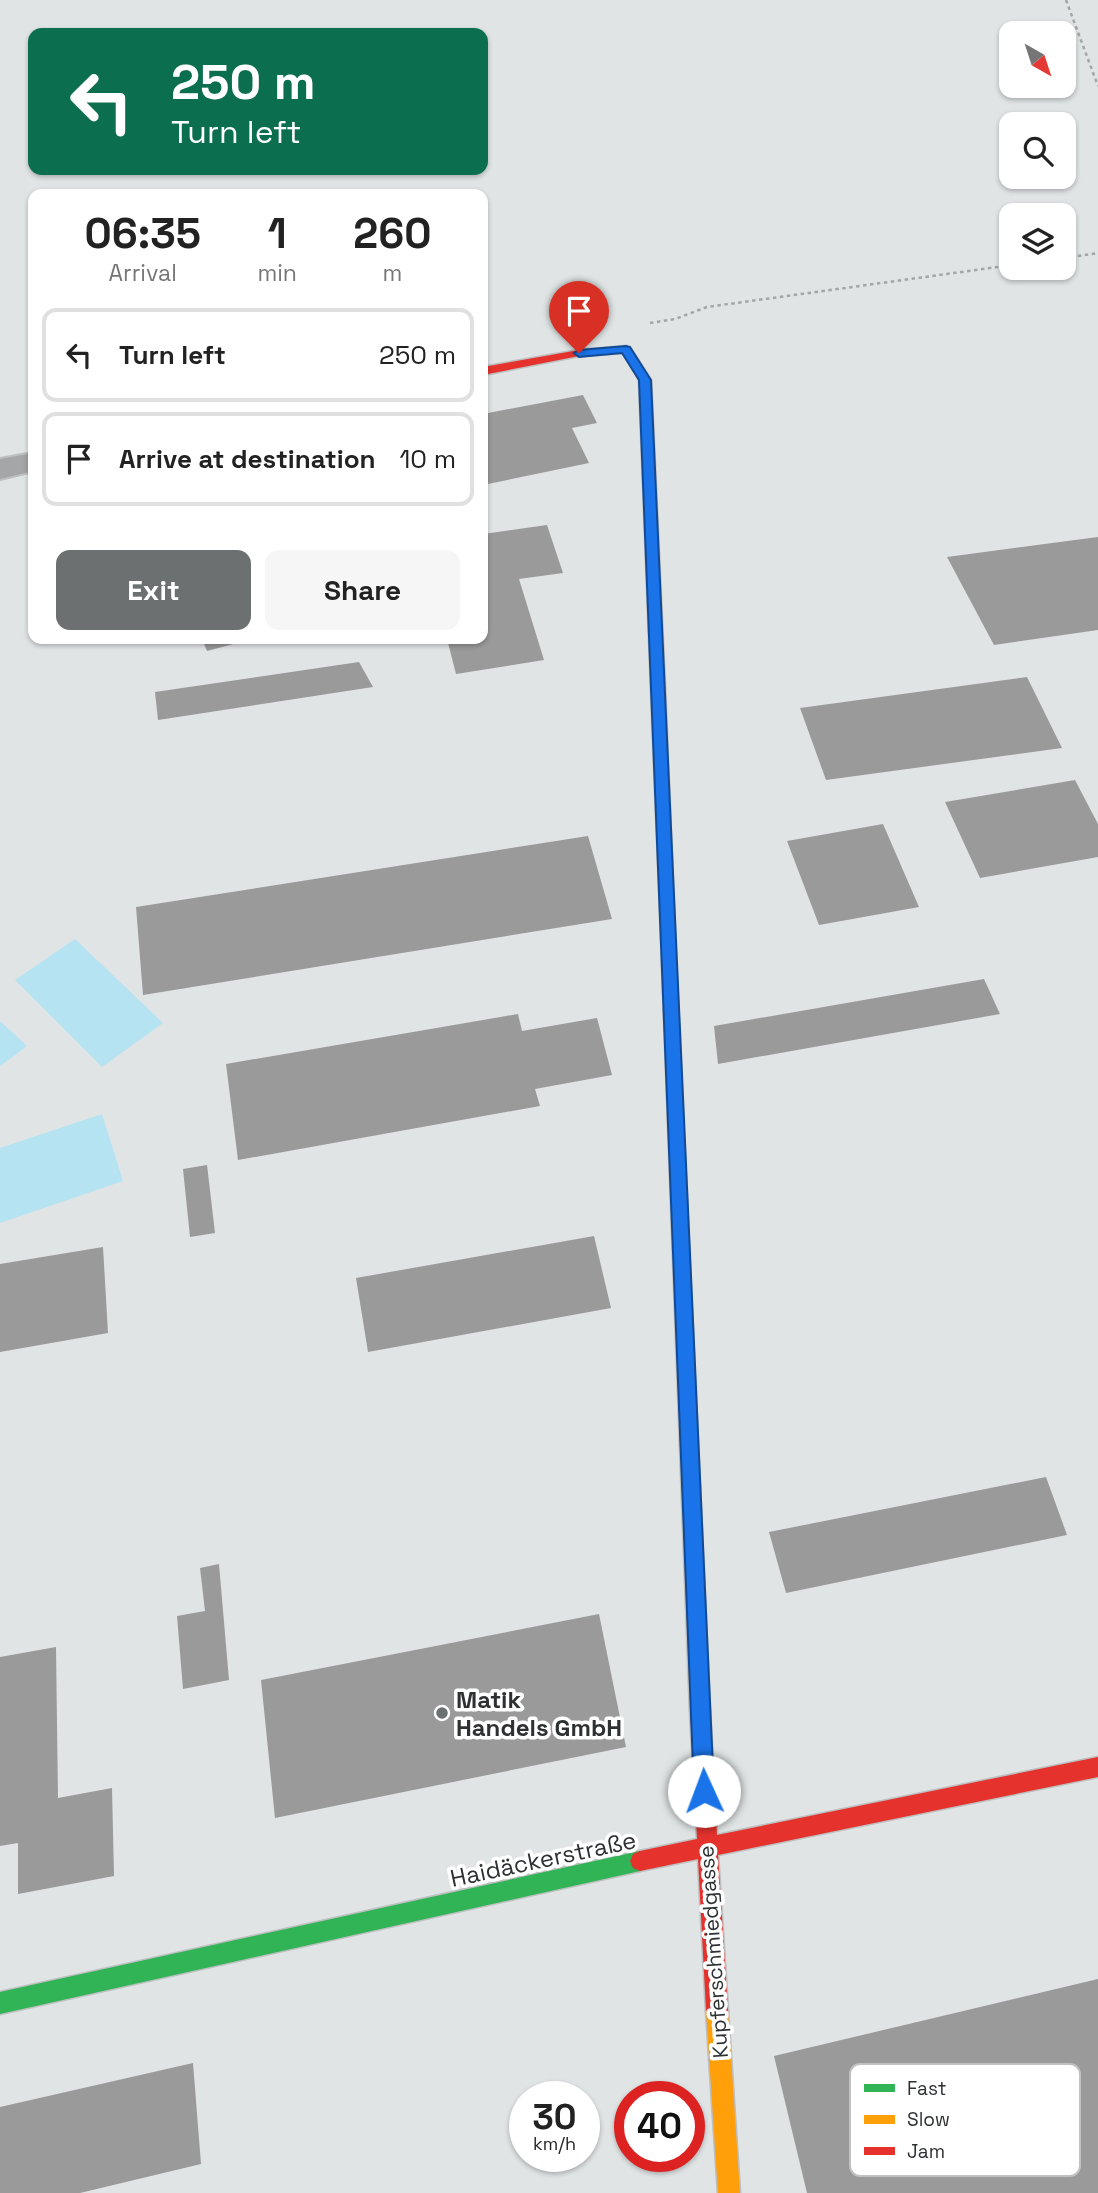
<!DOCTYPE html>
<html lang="en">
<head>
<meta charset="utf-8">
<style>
  :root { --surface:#fff; --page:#f6f6f6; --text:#222; --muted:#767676; --line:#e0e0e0; --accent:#6c7071 }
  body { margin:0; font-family:"Space Grotesk",sans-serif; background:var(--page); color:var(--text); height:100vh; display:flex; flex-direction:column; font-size:26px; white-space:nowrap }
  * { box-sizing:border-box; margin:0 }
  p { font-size:23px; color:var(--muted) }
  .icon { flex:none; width:38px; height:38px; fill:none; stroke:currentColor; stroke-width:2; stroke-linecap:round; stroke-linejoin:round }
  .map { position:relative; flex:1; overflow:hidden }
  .panel { position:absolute; left:28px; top:189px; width:460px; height:455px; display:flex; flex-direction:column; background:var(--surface); border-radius:14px; box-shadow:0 2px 5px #0004 }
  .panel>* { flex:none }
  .banner { position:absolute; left:28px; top:28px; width:460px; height:147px; border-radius:14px; box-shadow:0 2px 5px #0004; background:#0b6e4f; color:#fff; overflow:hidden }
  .needle { width:46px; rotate:141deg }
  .buttons { position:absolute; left:999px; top:21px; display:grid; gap:14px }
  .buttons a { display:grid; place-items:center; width:77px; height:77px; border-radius:14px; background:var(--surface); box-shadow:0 2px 5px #0004; font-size:35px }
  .speed { position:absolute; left:509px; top:2081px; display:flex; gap:14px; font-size:35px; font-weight:700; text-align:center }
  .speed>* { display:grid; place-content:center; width:91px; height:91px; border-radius:50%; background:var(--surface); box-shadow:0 2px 5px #0004; line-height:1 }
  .speed small { font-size:18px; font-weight:400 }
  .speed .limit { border:10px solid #d22; background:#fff; color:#111 }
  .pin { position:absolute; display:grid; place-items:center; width:60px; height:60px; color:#fff; margin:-72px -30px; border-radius:50% 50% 50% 0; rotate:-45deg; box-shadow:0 0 7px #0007 }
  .pin .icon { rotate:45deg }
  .me { position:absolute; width:77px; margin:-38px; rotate:358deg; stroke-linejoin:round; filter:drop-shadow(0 0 5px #0008) }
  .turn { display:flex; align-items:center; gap:24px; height:147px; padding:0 28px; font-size:32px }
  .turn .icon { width:91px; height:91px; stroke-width:2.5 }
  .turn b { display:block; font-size:49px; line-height:60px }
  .eta { display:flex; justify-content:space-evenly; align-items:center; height:119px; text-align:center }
  .eta b { font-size:42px; font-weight:800; line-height:49px }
  .action { display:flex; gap:14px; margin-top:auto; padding:14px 28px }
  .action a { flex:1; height:80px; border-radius:14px; background:var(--accent); color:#fff; font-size:28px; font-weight:800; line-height:80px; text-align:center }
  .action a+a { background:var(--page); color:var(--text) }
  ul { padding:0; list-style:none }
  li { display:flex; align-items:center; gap:21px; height:94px; margin:0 14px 10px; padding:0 14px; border:4px solid var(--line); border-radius:14px }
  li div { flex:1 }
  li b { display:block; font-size:26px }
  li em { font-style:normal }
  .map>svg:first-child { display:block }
  .green { fill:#b5e3f2 }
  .building { fill:#9a9a9a }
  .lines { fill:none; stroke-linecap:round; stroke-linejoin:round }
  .street-casing { stroke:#bdbfc0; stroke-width:4 }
  .fast-casing { stroke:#bdbfc0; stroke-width:3 }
  .slow-casing { stroke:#bdbfc0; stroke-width:3 }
  .jam-casing { stroke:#bdbfc0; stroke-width:3 }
  .path { stroke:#a4a6a6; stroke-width:2.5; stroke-dasharray:3.5 3.5; stroke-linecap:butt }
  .street { fill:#a4a6a7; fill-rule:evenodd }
  .fast { fill:#30b455; fill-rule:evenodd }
  .slow { fill:#ff9f0a; fill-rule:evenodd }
  .jam { fill:#e5322d; fill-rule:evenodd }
  .route { fill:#1a73e8; stroke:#114b97; stroke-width:2 }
  .poi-dot { fill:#6c7071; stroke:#fff; stroke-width:2.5 }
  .labels { text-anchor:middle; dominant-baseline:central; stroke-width:7; stroke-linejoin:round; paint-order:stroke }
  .street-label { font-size:21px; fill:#2e3132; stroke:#fff }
  .near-poi-label { font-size:24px; font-weight:bold; fill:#2e3132; stroke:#fff; text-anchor:start }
  .near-street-label { font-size:24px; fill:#2e3132; stroke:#fff }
  .key { fill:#fff; stroke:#c0c1c2; stroke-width:2 }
  .key-label { font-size:19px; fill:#2e3132 }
</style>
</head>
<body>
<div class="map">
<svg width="1098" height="2193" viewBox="0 0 1098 2193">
  <rect width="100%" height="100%" fill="#e0e4e5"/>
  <path class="green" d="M75,939L163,1023L102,1067L15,980Z
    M0,1021L27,1046L0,1066Z
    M102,1114L123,1181L0,1223V1148Z"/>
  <path class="building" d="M583,395L597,423L572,428L589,463L483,485V414Z
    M547,525L563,573L519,579L544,660L456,674L447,639H483V534Z
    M1098,537V630L994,645L947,557Z
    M202,639H236L237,643L207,651Z
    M359,662L373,687L158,720L155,692Z
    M1027,677L1062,748L826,780L800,708Z
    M1075,780L1098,824V857L980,878L945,802Z
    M883,824L919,907L819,925L787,841Z
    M588,836L612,919L143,995L136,907Z
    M984,979L1000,1014L718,1064L714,1026Z
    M518,1014L522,1031L597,1018L612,1075L535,1089L540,1106L238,1160L226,1064Z
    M207,1165L215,1233L190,1237L183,1169Z
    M594,1236L611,1308L368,1352L356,1278Z
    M103,1247L108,1333L0,1352V1264Z
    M1046,1477L1067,1535L786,1593L769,1532Z
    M219,1564L229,1680L183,1689L177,1616L205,1611L200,1568Z
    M599,1614L626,1747L275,1818L261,1680Z
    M56,1647L58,1798L112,1788L114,1876L18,1894V1843L0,1846V1657Z
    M1098,1979V2193H807L774,2056Z
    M193,2063L201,2164L80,2193H0V2107Z"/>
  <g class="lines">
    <defs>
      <path id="street" d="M33,453V471L0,479V459Z"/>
      <path id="fast" d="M640,1851L647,1854L650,1861L647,1868L640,1871L0,2014V1992Z"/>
      <path id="slow" d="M658,683L665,688L676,961L669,967L662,961L651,688Z
        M689,1436L695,1439L698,1445L710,1711L707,1718L700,1721L693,1718L690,1711L680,1445L683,1439Z
        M717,2000L724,2004L728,2011L740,2193H718L706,2011L710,2004Z"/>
      <path id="jam" d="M626,346L630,347L651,380L665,688L658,693L651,688L639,380L623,353L579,356L483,375V367L579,350Z
        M669,955L676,961L698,1445L695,1451L689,1454L683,1451L680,1445L662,961Z
        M700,1701L707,1704L710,1711L717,1835L1098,1757V1777L718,1855L728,2011L724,2018L717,2022L710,2018L706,2011L698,1859L640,1871L633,1868L630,1861L633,1854L640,1851L697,1839L690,1711L693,1704Z"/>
    </defs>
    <use href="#street" class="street-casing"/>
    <use href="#fast" class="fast-casing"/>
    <use href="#slow" class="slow-casing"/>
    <use href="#jam" class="jam-casing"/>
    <path class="path" d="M1066,0L1098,86
      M1064,258L1098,253
      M650,323L675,319L707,307L1012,265"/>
    <use href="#street" class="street"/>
    <use href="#fast" class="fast"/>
    <use href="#slow" class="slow"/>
    <use href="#jam" class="jam"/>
  </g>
  <path class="route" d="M626,346L630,347L651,380L714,1791L711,1798L704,1801L697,1798L694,1791L639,380L622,353L579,357L574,353L579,350Z"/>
  <circle class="poi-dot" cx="442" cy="1713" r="7"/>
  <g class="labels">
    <g class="street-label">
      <text transform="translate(713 1952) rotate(-94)">Kupferschmiedgasse</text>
    </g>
    <g class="near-poi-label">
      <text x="456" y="1699">Matik<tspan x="456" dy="28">Handels GmbH</tspan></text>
    </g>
    <g class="near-street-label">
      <text transform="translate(543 1859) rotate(-12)">Haidäckerstraße</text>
    </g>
  </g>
  <rect x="850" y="2064" width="230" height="112" rx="10" class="key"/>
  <rect x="864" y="2084" width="31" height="8" fill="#30b455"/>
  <rect x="864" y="2115" width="31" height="9" fill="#ff9f0a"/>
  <rect x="864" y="2147" width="31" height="8" fill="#e5322d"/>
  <g class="key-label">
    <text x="907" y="2095">Fast</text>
    <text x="907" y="2126">Slow</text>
    <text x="907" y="2158">Jam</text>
  </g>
</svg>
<div class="buttons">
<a><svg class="needle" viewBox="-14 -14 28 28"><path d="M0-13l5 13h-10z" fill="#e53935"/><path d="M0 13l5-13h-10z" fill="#767676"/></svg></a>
<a><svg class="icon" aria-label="search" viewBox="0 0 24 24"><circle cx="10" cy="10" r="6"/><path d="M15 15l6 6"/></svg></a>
<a><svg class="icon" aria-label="layers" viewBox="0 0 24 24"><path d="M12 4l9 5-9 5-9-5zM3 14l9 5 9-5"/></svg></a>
</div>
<div class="speed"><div>30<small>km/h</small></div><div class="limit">40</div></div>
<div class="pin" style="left:579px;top:353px;background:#d93025"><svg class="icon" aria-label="arrive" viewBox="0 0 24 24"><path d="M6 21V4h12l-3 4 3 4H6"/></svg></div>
<svg class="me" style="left:704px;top:1791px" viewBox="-20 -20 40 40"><circle r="19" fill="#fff"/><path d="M0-13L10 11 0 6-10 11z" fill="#1a73e8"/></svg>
<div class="banner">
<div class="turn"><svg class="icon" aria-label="left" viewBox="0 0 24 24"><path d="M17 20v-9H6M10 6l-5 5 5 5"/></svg><div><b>250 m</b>Turn left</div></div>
</div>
<section class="panel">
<div class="eta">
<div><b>06:35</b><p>Arrival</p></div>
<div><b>1</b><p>min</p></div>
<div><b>260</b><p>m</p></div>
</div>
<ul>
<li><svg class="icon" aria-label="left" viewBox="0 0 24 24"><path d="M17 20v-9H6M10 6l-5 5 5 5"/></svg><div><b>Turn left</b></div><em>250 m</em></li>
<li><svg class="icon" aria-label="arrive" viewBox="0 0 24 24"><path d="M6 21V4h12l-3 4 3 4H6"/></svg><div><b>Arrive at destination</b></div><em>10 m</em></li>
</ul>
<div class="action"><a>Exit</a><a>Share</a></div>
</section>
</div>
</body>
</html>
